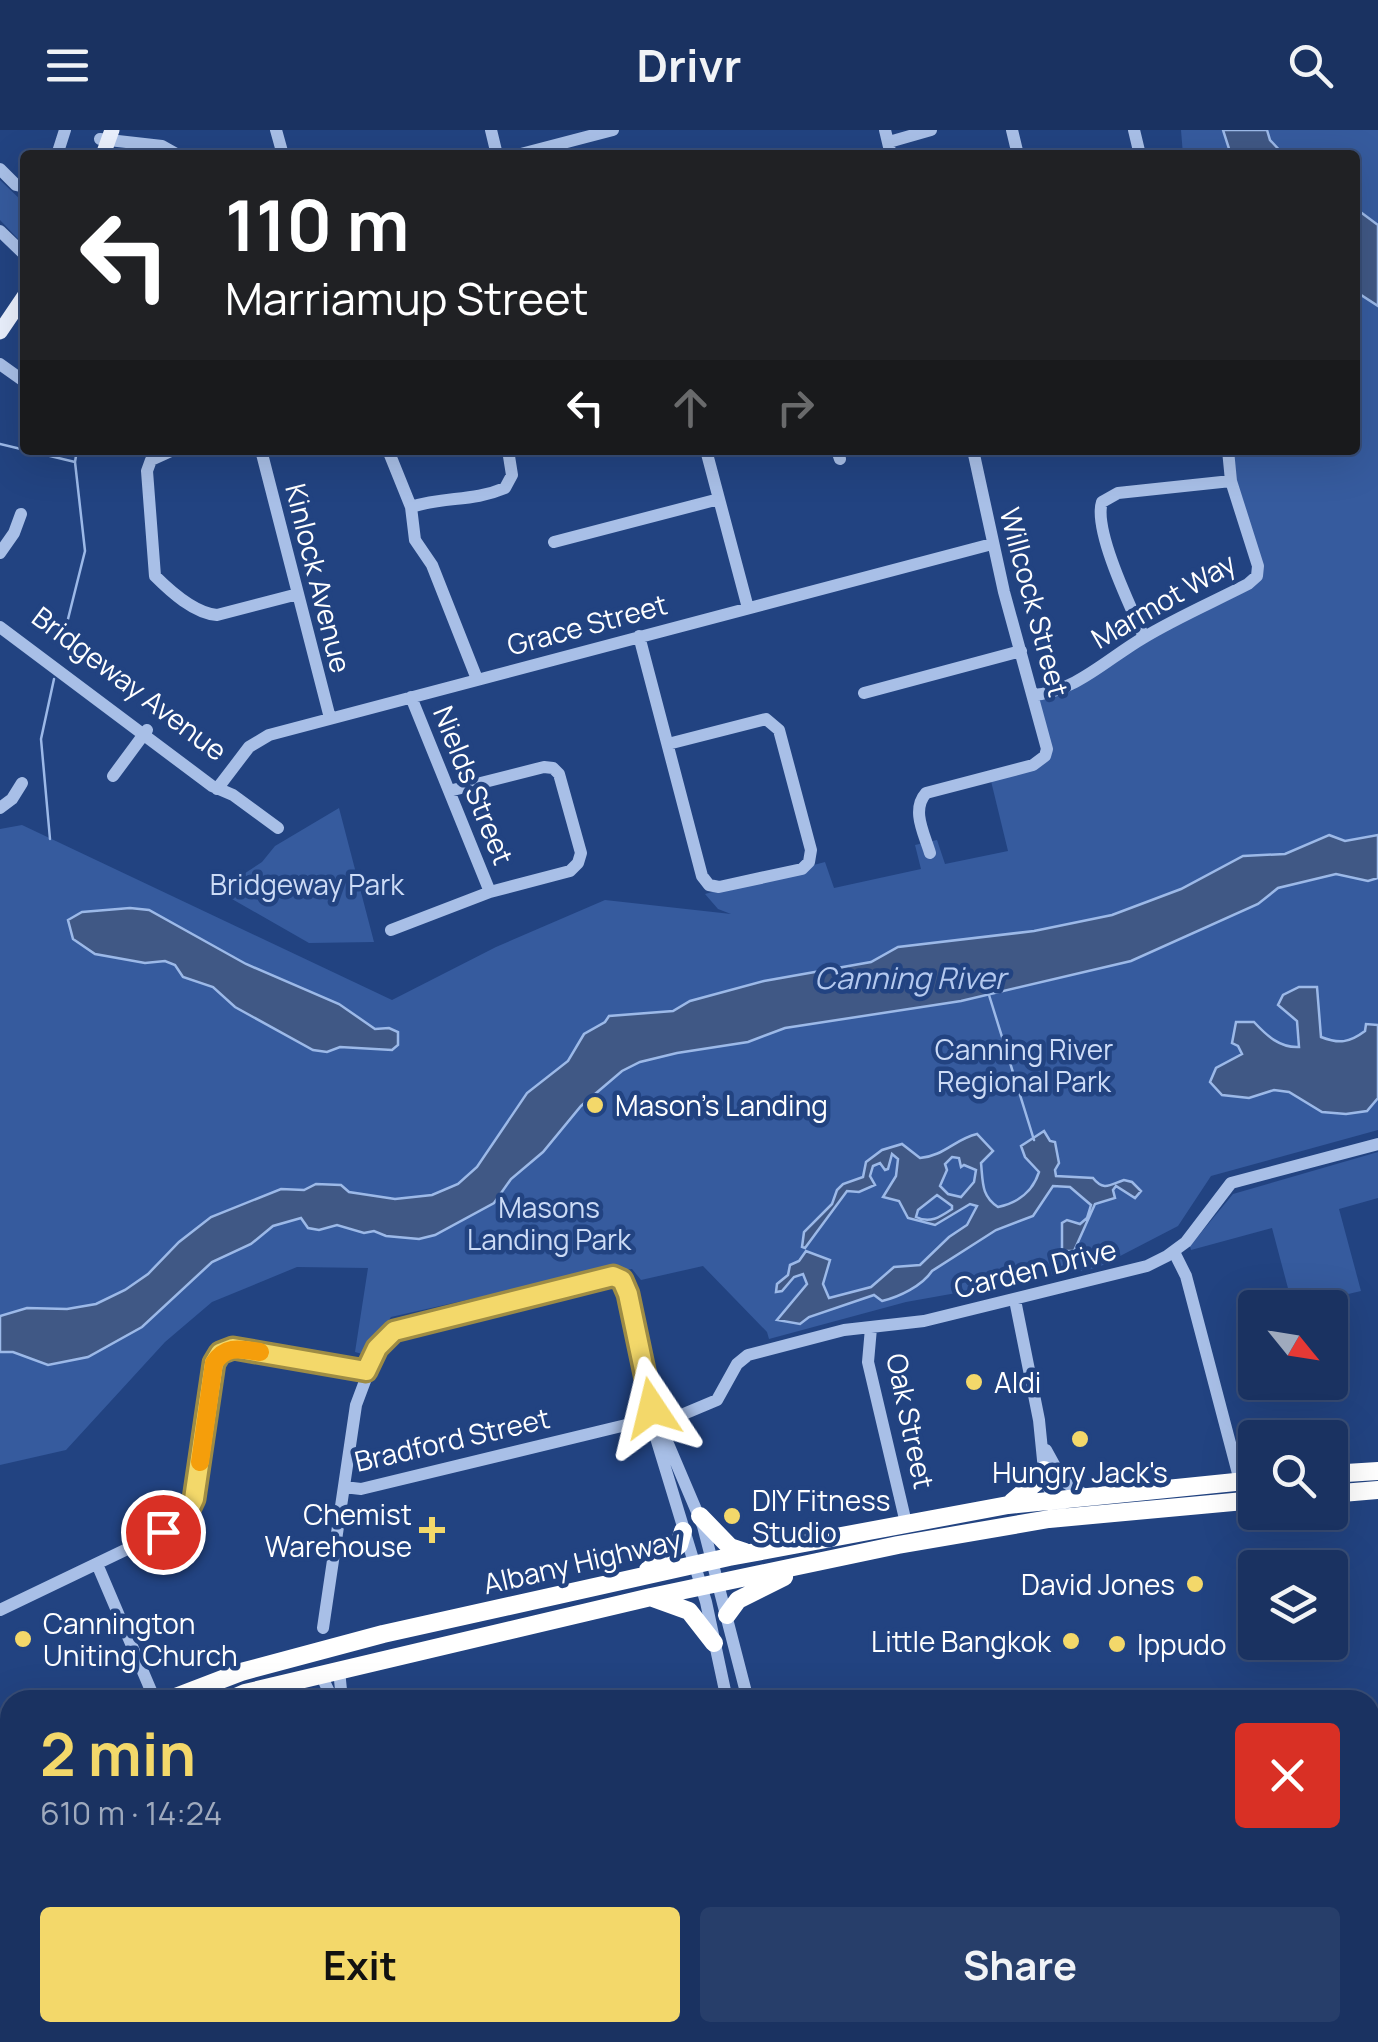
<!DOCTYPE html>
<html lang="en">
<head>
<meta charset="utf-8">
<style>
  :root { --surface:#1a3261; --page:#273e6a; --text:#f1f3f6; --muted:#9faabd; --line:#384d76; --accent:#f3d86a }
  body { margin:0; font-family:Manrope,sans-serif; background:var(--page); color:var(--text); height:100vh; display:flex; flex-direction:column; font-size:38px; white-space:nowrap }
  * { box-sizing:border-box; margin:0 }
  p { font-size:32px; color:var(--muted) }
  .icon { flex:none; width:55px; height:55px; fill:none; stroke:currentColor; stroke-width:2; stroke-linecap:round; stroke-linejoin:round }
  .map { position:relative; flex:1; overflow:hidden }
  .panel { position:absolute; left:0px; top:1560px; width:1380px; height:352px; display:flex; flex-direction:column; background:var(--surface); border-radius:30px 30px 0 0; box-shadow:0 10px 40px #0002,0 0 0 2px var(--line) }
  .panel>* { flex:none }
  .hud { position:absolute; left:20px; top:20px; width:1340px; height:305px; border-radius:10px; box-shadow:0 10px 40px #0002,0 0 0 2px var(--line); background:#202124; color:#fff; overflow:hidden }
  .needle { width:65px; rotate:120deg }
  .fabs { position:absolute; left:1238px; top:1160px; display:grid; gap:20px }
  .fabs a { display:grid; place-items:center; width:110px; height:110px; border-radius:10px; background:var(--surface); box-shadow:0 10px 40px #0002,0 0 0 2px var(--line); font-size:50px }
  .pin { position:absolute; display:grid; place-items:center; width:85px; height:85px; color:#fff; margin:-42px; border:5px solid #fff; border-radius:50%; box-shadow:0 2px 10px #0007 }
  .me { position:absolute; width:110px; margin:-55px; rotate:350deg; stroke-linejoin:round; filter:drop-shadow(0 0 8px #0008) }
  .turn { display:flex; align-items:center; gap:35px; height:210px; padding:0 40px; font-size:45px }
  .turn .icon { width:130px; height:130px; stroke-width:2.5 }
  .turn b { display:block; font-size:70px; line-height:85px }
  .lanes { display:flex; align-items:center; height:95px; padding:0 40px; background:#0003; justify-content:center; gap:50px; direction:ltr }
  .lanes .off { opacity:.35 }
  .round { display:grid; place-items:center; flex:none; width:105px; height:105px; border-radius:10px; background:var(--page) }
  .summary { display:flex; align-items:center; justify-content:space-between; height:170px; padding:0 40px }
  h1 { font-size:60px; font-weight:700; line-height:75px; color:var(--accent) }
  .primary-button { display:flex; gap:20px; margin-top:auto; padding:20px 40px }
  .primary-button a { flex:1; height:115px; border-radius:10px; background:var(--accent); color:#111; font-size:40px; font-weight:700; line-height:115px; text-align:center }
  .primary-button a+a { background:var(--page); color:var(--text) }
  header { display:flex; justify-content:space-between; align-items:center; height:130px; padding:0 40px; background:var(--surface); font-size:45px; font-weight:700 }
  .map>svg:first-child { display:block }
  .green { fill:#365b9e }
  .water { fill:#405885; stroke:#9cb9e8; stroke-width:2.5; fill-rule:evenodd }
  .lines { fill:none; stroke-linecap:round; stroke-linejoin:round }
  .stream { stroke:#9cb9e8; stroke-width:2.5 }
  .minor { stroke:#a8bfe7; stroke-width:12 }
  .major { stroke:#eaf0fd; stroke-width:15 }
  .highway { stroke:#fff; stroke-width:18 }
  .route-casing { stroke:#9e8c45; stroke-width:25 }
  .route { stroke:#f3d86a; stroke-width:18 }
  .slow { stroke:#f59e0b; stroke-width:18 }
  .poi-dot { fill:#f3d86a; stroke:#224381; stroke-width:4 }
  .labels { text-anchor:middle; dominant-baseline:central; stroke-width:9; stroke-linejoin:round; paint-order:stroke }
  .street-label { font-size:28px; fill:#fff; stroke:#224381 }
  .park-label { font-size:28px; fill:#ccdbf6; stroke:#224381 }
  .poi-label { font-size:28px; fill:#fff; stroke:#224381; text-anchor:start }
  .water-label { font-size:30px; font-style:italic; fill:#b4c9ef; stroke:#224381 }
</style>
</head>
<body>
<header><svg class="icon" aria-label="menu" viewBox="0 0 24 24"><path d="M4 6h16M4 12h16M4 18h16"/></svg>Drivr<svg class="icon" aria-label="search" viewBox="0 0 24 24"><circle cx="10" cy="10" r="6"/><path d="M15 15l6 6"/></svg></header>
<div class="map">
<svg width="1378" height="1912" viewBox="0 0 1378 1912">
  <rect width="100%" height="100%" fill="#224381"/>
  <path class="green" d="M1181,0H1378V1000L1211,1046L1178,1096L1097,1138L906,1172L769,1209L767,1202L703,1136L641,1150L632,1139L587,1143L391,1187L366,1225L355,1222L368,1138L297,1137L212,1172L165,1212L66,1320L0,1335V699L22,695L392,870L496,817L605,770L731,784L718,779L705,764L825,732L834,758L921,739L915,715L937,710L945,734L1008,721L991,651L1048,627L1035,573L1260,445L1238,369L1230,320H1355V25H1183Z
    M0,50L25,74V102L19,110L0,90Z
    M339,678L374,812L309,813L218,761L262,732L275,716Z
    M1378,1022V1068L1339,1079L1361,1161L1293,1177L1272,1098L1191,1120L1190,1116L1233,1064Z
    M475,1903L806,1902L809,1912H454Z
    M844,1903V1902L916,1903L914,1908L898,1912H843Z
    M932,1903V1902L1000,1903L963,1912H941Z
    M1057,1903H1161L1163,1912H1059Z"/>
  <path class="water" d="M1223,0H1267L1270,10L1284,25H1231Z
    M1355,78L1378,95V176L1355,161Z
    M1329,705L1345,711L1378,705V748L1368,751L1336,744L1278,758L1258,774L1131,831L961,871L785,898L748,912L677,923L640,932L622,941L581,976L543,1022L511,1049L494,1073L435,1105L419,1109L386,1106L374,1101L364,1103L337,1095L319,1100L308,1098L301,1088L273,1096L251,1114L212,1132L142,1197L88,1227L48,1235L13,1222H0V1186L27,1178L67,1179L96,1174L125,1160L148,1144L179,1112L211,1087L281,1059L304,1060L316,1054L341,1055L349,1062L395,1069L432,1065L458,1054L477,1037L527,963L568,931L584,904L605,892L609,886L673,881L690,871L764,851L871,832L898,817L1034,801L1112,785L1181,759L1243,726L1285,724Z
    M130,778L149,780L246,834L339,874L375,899L389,898L398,902V915L392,920L340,917L327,922L313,920L235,877L213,857L183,847L175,835L165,831L145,833L95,824L73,809L68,790L82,782Z
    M1299,857H1317L1321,907C1339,914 1349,913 1365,901L1366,894L1378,895V968L1367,981L1346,984L1322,982L1289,962L1274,960L1249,968L1222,965L1210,952L1216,938L1242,924L1238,916L1232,913L1236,892H1254C1267,906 1280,918 1299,917L1297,891L1278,875L1283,865Z
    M1044,1001L1050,1011L1055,1012L1059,1033L1055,1040L1056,1046L1093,1048C1104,1062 1111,1054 1124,1050L1132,1052L1141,1061L1135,1068L1116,1056L1113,1060L1115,1068L1095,1074L1074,1121H1062V1093L1067,1090L1080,1094L1087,1088L1091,1075L1070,1057L1053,1056L1033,1086L996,1100L932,1141C922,1156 899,1167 882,1171L874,1165L809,1187L800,1194L777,1190L807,1154L803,1144L794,1147L782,1161L776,1162L777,1154L788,1145L790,1135L799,1131L806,1121L830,1130L823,1154L829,1168L871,1157L894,1137L920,1135L949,1107L967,1095L977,1076L970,1074L935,1095L908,1088L899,1071L883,1067L896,1046L898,1029L892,1024L888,1039L885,1040L880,1033L873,1036L870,1046L875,1055L859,1062L847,1061L805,1118L802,1117L804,1102L832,1074L837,1060L843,1054L863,1047L866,1032L882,1020L902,1014L920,1028C944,1026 955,1009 977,1004L993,1021L981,1033C983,1052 981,1066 998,1077C1018,1073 1033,1061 1039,1042L1025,1027L1021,1016ZM952,1027L959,1028L961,1037L964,1035L976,1040L974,1052L961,1067L948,1064L940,1056L947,1040L945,1034ZM937,1065L952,1076V1079C940,1087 930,1094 916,1087L918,1080Z"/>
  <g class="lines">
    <path class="stream" d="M0,314L75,332
      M61,517L85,421L75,332L77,320
      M50,709L41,609L54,549
      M989,865L1034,1010"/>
    <path class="minor" d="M276,0L283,25
      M491,0L497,25
      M885,0L891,25
      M1012,0L1018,25
      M1134,0L1140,25
      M100,9L162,16L178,25
      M889,12L931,0
      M57,25L65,0
      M517,25L613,0
      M0,39L16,55L25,57
      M0,101L25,125
      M0,234L25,252
      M173,320L151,330L147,341L155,446C171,462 194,483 217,485L298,464
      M261,320L330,588
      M388,320L411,377L415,410L432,435L477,549
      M706,320L748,478
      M837,320L840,329
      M411,377C446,366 472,372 505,358L512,345L508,320
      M554,412L719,369
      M0,423L14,403L21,384
      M0,497L212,656L233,665L278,698
      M639,506L702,746L709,755L719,757L802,739L809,732L811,720L779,600L766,589L668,614
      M1144,507C1131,478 1093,400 1102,372L1118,363L1231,351
      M864,563L1021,521
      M1033,565C1075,562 1107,529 1143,508C1176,488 1213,472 1248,454L1257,446L1258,436L1231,351L1228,320
      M411,567L490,762
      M113,646L147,600
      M217,659L249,617L269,605L992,414
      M0,678L12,669L22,653
      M930,723C924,703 911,680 926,663L1033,635L1045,626L1047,619L1004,462L973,320
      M391,800L490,762L570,741L578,733L581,723L559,644L553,638L544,637L449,661
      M1174,1122L1186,1146L1240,1351
      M1015,1170L1039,1290L1044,1340L1050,1361L1061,1375
      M871,1198L868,1232L906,1393
      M667,1291L717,1270L737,1234L748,1225L844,1200L924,1191L1147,1136L1167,1126L1186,1112L1231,1053L1378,1014
      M667,1292L666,1309L703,1396L748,1570
      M653,1298L706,1472L727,1570
      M1046,1320L1063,1351L1085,1365
      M344,1357L361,1359L630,1294L647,1285
      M97,1434L155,1570
      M0,1480L173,1397L186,1386L195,1369L214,1233L220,1223L233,1218L366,1241
      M323,1498L356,1275L377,1219L394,1201L605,1147H618C643,1174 636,1243 661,1278
      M339,1540L342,1570
      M321,1545L333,1570
      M0,1827L10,1823
      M440,1902L443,1912
      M1172,1902L1174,1912
      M1187,1902L1190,1912
      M246,1912L248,1902
      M818,1912L819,1902
      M830,1912L831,1902"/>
    <path class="major" d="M103,25L112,0
      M0,202L25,165"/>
    <path class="highway" d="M1330,1344L1378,1341
      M1330,1364L1378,1360
      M1012,1372L1041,1348L1044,1340
      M700,1386L730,1417L745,1422
      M648,1440L679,1415L683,1401
      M653,1468L689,1481L714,1513
      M727,1485L738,1470L784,1447
      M168,1570L241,1542L383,1504L729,1427L1008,1375L1255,1350
      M229,1570L245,1563L651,1467L898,1415L1049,1389L1255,1370
      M0,1647L10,1642
      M0,1674L10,1669"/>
  </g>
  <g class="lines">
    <defs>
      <path id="route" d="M163,1402L186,1386L194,1369L214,1233L220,1223L233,1218L366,1241L377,1218L394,1201L613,1146L622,1150L628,1164L652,1278"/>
    </defs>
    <use href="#route" class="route-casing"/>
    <use href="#route" class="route"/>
    <path class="slow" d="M200,1332L214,1233C226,1215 240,1219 260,1222"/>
  </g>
  <g class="poi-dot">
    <circle cx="595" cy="975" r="10"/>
    <circle cx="974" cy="1252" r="10"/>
    <circle cx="1080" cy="1309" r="10"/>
    <circle cx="732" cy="1386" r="10"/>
    <path d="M427 1385h10v10h10v10h-10v10h-10v-10h-10v-10h10z"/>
    <circle cx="1195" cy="1454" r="10"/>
    <circle cx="23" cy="1509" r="10"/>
    <circle cx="1071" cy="1511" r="10"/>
    <circle cx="1117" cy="1514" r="10"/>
  </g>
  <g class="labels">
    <g class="street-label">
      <text transform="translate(319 448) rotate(76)">Kinlock Avenue</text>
      <text transform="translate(1163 470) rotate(-30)">Marmot Way</text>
      <text transform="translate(1035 472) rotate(75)">Willcock Street</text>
      <text transform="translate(587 494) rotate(-15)">Grace Street</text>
      <text transform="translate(130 553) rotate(37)">Bridgeway Avenue</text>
      <text transform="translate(474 655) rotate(68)">Nields Street</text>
      <text transform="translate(1035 1138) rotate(-14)">Carden Drive</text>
      <text transform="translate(911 1291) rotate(78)">Oak Street</text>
      <text transform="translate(452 1309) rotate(-13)">Bradford Street</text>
      <text transform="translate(582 1431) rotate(-13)">Albany Highway</text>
    </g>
    <g class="park-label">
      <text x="307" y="754">Bridgeway Park</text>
      <text x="1024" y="919">Canning River<tspan x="1024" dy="32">Regional Park</tspan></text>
      <text x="549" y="1077">Masons<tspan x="549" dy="32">Landing Park</tspan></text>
    </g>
    <g class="poi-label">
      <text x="615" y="975">Mason's Landing</text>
      <text x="994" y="1252">Aldi</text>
      <text x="1080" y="1342" text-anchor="middle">Hungry Jack's</text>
      <text x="752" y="1370">DIY Fitness<tspan x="752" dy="32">Studio</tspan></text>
      <text x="412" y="1384" text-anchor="end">Chemist<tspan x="412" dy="32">Warehouse</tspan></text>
      <text x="1175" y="1454" text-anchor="end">David Jones</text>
      <text x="43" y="1493">Cannington<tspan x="43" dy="32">Uniting Church</tspan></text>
      <text x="1051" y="1511" text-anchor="end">Little Bangkok</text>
      <text x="1137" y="1514">Ippudo</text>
    </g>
    <g class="water-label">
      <text x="910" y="847">Canning River</text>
    </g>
  </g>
</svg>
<div class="fabs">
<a><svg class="needle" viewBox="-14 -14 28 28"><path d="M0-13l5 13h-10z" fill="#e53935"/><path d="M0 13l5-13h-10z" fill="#9faabd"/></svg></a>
<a><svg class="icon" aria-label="search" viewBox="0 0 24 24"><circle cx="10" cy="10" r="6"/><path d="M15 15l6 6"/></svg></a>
<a><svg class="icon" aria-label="layers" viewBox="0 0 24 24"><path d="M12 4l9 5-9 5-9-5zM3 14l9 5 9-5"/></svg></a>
</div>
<div class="pin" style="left:163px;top:1402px;background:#d93025"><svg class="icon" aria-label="arrive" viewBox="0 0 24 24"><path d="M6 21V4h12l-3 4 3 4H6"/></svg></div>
<svg class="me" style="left:652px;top:1278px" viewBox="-20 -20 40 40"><path d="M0-17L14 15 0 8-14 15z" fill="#f3d86a" stroke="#fff" stroke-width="4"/></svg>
<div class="hud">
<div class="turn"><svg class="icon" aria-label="left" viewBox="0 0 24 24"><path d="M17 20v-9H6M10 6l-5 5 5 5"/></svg><div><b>110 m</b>Marriamup Street</div></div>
<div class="lanes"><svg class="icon" aria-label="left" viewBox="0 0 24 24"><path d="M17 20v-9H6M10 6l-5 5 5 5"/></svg><svg class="icon off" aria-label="ahead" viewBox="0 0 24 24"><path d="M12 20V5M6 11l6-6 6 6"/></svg><svg class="icon off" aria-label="right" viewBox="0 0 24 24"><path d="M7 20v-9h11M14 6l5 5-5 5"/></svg></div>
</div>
<section class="panel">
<div class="summary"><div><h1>2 min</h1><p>610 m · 14:24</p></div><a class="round" style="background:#d93025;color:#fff"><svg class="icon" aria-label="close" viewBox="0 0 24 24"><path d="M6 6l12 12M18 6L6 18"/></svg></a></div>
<div class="primary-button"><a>Exit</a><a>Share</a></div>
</section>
</div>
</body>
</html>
